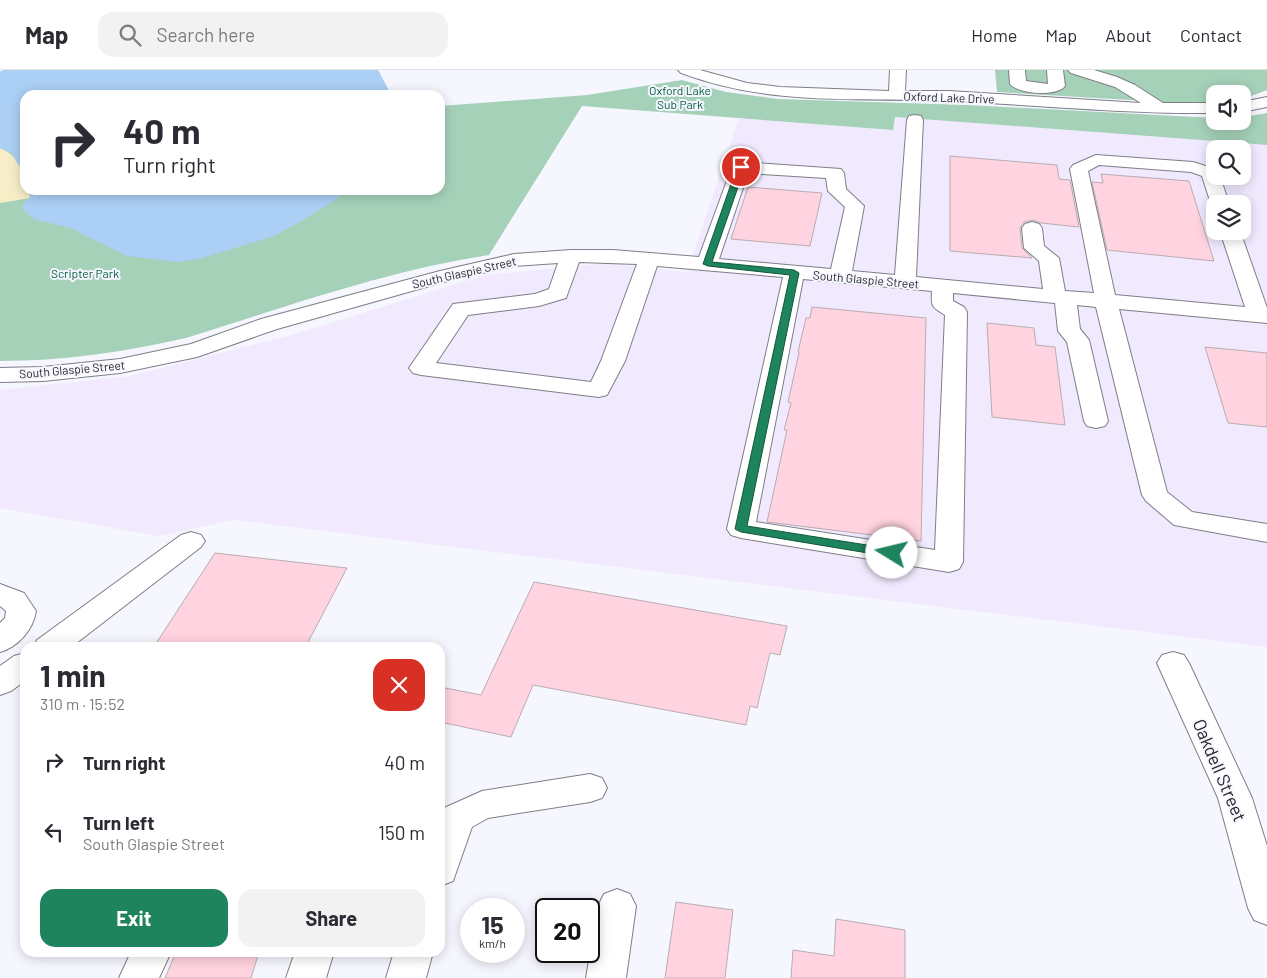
<!DOCTYPE html>
<html lang="en">
<head>
<meta charset="utf-8">
<style>
  :root { --surface:#fff; --page:#f2f2f3; --text:#2b2b33; --muted:#7c7c81; --line:#e1e1e2; --accent:#1e845e }
  body { margin:0; font-family:Barlow,sans-serif; background:var(--page); color:var(--text); height:100vh; display:flex; flex-direction:column; font-size:19px; white-space:nowrap }
  * { box-sizing:border-box; margin:0 }
  p { font-size:16px; color:var(--muted) }
  .icon { flex:none; width:28px; height:28px; fill:none; stroke:currentColor; stroke-width:2; stroke-linecap:round; stroke-linejoin:round }
  .map { position:relative; flex:1; overflow:hidden }
  .sheet { position:absolute; left:20px; top:572px; width:425px; height:315px; display:flex; flex-direction:column; background:var(--surface); border-radius:15px; box-shadow:0 2px 12px #0003 }
  .sheet>* { flex:none }
  .guide { position:absolute; left:20px; top:20px; width:425px; height:105px; border-radius:15px; box-shadow:0 2px 12px #0003; background:#fff; color:var(--text); overflow:hidden }
  .controls { position:absolute; left:1206px; top:15px; display:grid; gap:10px }
  .controls a { display:grid; place-items:center; width:45px; height:45px; border-radius:10px; background:var(--surface); box-shadow:0 2px 12px #0003; font-size:25px }
  .speed { position:absolute; left:460px; top:828px; display:flex; gap:10px; font-size:25px; font-weight:700; text-align:center }
  .speed>* { display:grid; place-content:center; width:65px; height:65px; border-radius:50%; background:var(--surface); box-shadow:0 2px 12px #0003; line-height:1 }
  .speed small { font-size:12px; font-weight:400 }
  .speed .limit { border:2px solid #111; border-radius:8px; background:#fff; color:#111 }
  .pin { position:absolute; display:grid; place-items:center; width:42px; height:42px; color:#fff; margin:-21px; border:2px solid #fff; border-radius:50%; box-shadow:0 1px 5px #0007 }
  .me { position:absolute; width:55px; margin:-28px; rotate:279deg; stroke-linejoin:round; filter:drop-shadow(0 0 4px #0008) }
  .turn { display:flex; align-items:center; gap:18px; height:105px; padding:0 20px; font-size:22px }
  .turn .icon { width:65px; height:65px; stroke-width:2.5 }
  .turn b { display:block; font-size:35px; line-height:42px }
  .round { display:grid; place-items:center; flex:none; width:52px; height:52px; border-radius:15px; background:var(--page) }
  .head { display:flex; align-items:center; justify-content:space-between; height:85px; padding:0 20px }
  h1 { font-size:30px; font-weight:700; line-height:38px }
  .cta { display:flex; gap:10px; margin-top:auto; padding:10px 20px }
  .cta a { flex:1; height:58px; border-radius:15px; background:var(--accent); color:#fff; font-size:20px; font-weight:700; line-height:58px; text-align:center }
  .cta a+a { background:var(--page); color:var(--text) }
  ul { padding:0; list-style:none }
  li { display:flex; align-items:center; gap:15px; height:70px; padding:0 20px }
  li div { flex:1 }
  li b { display:block; font-size:19px }
  li em { font-style:normal }
  header { display:flex; align-items:center; gap:30px; box-sizing:border-box; height:70px; padding:0 25px; background:var(--surface); border-bottom:1px solid var(--line) }
  header strong { font-size:24px }
  nav { display:flex; gap:28px; margin-inline-start:auto; font-size:18px }
  .search { width:350px; height:45px; background:var(--page); display:flex; align-items:center; gap:12px; box-sizing:border-box; padding:0 18px; border-radius:15px; color:var(--muted); font-size:19px }
  .map>svg:first-child { display:block }
  .industrial { fill:#f1e9fe; fill-rule:evenodd }
  .green { fill:#a6d1b9 }
  .sand { fill:#f7eec8 }
  .water { fill:#abcff5 }
  .building { fill:#ffd3df; stroke:#b8adb0 }
  .lines { fill:none; stroke-linecap:round; stroke-linejoin:round }
  .minor-casing { stroke:#7d7e87; stroke-width:2 }
  .minor { fill:#fff; fill-rule:evenodd }
  .route { fill:#1e845e; stroke:#14563d }
  .labels { text-anchor:middle; dominant-baseline:central; stroke-width:4; stroke-linejoin:round; paint-order:stroke }
  .far-park-label { font-size:12px; fill:#025f3d; stroke:#f6f6ff }
  .far-street-label { font-size:12px; fill:#27282b; stroke:#f6f6ff }
  .near-street-label { font-size:18px; fill:#27282b; stroke:#f6f6ff }
</style>
</head>
<body>
<header>
<strong>Map</strong>
<div class="search"><svg class="icon" aria-label="search" viewBox="0 0 24 24"><circle cx="10" cy="10" r="6"/><path d="M15 15l6 6"/></svg>Search here</div>
<nav><a>Home</a><a>Map</a><a>About</a><a>Contact</a></nav>
</header>
<div class="map">
<svg width="1267" height="908" viewBox="0 0 1267 908">
  <rect width="100%" height="100%" fill="#f6f6ff"/>
  <path class="industrial" d="M895,47L1267,75V577L235,450L158,466L0,438V320L130,306L292,265L485,205L608,193L687,202L739,48L893,60ZM1215,79H1242V106H1215ZM1215,134H1242V161H1215Z"/>
  <path class="green" d="M4,0H378L391,25H25V120H440V36L587,25L682,10L726,22L778,29L967,35L1215,48V51H1242L1243,47L1267,43V75L895,47L893,60L582,36L489,185C385,201 286,237 186,268C124,282 63,291 0,291V2Z
    M995,0H1267V20L1243,29L1242,24H1215V33L1198,34L997,22Z"/>
  <path class="sand" d="M0,78C20,87 25,99 25,120H29L30,128L0,133Z"/>
  <path class="water" d="M4,0H378L391,25H25V105L11,83L0,78V2Z
    M29,120H344L337,129L298,153L274,166L199,189L178,192L127,186L84,165L74,159L34,149L22,138L24,132L30,128Z"/>
  <path class="building" d="M950,86L1057,95L1059,109L1070,110L1079,157L1041,153L1033,150L1024,152L1020,158L1022,178L1032,188L950,181Z
    M1101,104L1189,111L1214,191L1107,180L1092,112L1103,113Z
    M748,117L822,123L810,176L731,169Z
    M812,237L926,248L921,471L767,452L787,360H784L791,333L788,332L799,283L798,282L806,248H810Z
    M987,253L1034,258L1036,275L1055,277L1065,355L992,347Z
    M1205,277L1267,283V357L1228,353Z
    M215,483L347,498L305,578H153Z
    M534,512L787,556L780,585L770,583L757,638L750,636L746,655L533,615L511,667L440,652V617L481,625Z
    M676,832L733,840L725,908H665Z
    M836,849L905,860V908H791L793,880L834,886Z
    M176,882H259L251,908H165Z"/>
  <g class="lines">
    <defs>
      <path id="minor" d="M678,0H700L747,13L780,17L889,21L890,0H906L905,21H949L1141,33L1115,17L1071,3L1068,0H1094L1117,7L1135,15L1163,33H1215V43C1127,44 1039,35 950,31C855,27 773,37 681,3Z
        M1009,0H1025L1026,11L1048,14L1047,0H1063L1065,16C1057,27 1018,24 1010,14Z
        M1267,27V37L1242,42V32Z
        M915,45L921,46L923,50L916,207L1043,219L1039,191L1024,178L1022,158L1025,154L1032,152L1039,154L1042,158L1044,176L1059,188L1065,221L1094,223L1070,99L1073,95L1096,85L1193,92L1215,99V106H1220L1229,134H1215V138L1211,134L1202,106L1191,102L1099,95L1088,101L1115,225L1245,237L1220,161H1240L1267,238V253L1119,239L1167,422L1192,442L1267,454V472L1174,455L1146,431L1142,425L1096,237L1077,235L1080,259L1089,270L1108,351L1105,356L1096,358L1087,356L1084,351L1067,272L1058,261L1055,233L953,223V231L964,237L967,242L963,492L959,499L949,502L741,468L731,465L727,459L783,207L657,196L625,291L607,325L599,327L421,305L413,303L409,298L453,234L535,224L549,219L558,193L514,196L451,210L277,259L197,287L120,303L43,311L0,312V298L43,297L120,289L191,274L261,249L440,201L514,184L571,180H613L699,187L732,97L735,93L741,92L841,99L844,103L846,119L864,136L852,201L895,205L907,50L909,46ZM748,103L826,108L828,121L845,137L831,199L719,189ZM579,192L637,194L601,291L591,312L436,293L468,245L539,236L566,228ZM803,209L932,221C931,237 932,237 945,245L935,480L756,452Z
        M191,462L201,465L205,471L201,477L70,578H33L37,570L181,465Z
        M0,514L24,523L36,541C33,560 18,577 0,582V553L5,548L6,541L0,536Z
        M1173,582L1184,585L1189,593L1252,728L1267,776V855L1254,850L1248,838L1218,728L1157,593L1162,585Z
        M25,583V611L11,621L0,625V596L14,586Z
        M590,704L602,708L607,718L602,728L590,732L488,748L472,757L453,811L440,816V746L444,738L482,721Z
        M617,819L630,824L636,836L626,908H586L598,836L604,824Z
        M131,882H171L159,908H119Z
        M295,882H334L326,908H286Z
        M394,882H433L426,908H386Z"/>
    </defs>
    <use href="#minor" class="minor-casing"/>
    <use href="#minor" class="minor"/>
  </g>
  <path class="route" d="M741,95L745,97L712,192L794,200L799,203L747,456L892,479L898,483L897,486L892,487L741,462L735,459L790,205L708,196L703,194L737,97Z"/>
  <g class="labels">
    <g class="far-park-label">
      <text x="680" y="20">Oxford Lake<tspan x="680" dy="14">Sub Park</tspan></text>
      <text x="85" y="203">Scripter Park</text>
    </g>
    <g class="far-street-label">
      <text transform="translate(949 27) rotate(2)">Oxford Lake Drive</text>
      <text transform="translate(464 202) rotate(-13)">South Glaspie Street</text>
      <text transform="translate(866 209) rotate(5)">South Glaspie Street</text>
      <text transform="translate(72 299) rotate(-5)">South Glaspie Street</text>
    </g>
    <g class="near-street-label">
      <text transform="translate(1220 700) rotate(67)">Oakdell Street</text>
    </g>
  </g>
</svg>
<div class="controls">
<a><svg class="icon" aria-label="sound" viewBox="0 0 24 24"><path d="M4 9h4l5-4v14l-5-4H4zM17 9q2 3 0 6"/></svg></a>
<a><svg class="icon" aria-label="search" viewBox="0 0 24 24"><circle cx="10" cy="10" r="6"/><path d="M15 15l6 6"/></svg></a>
<a><svg class="icon" aria-label="layers" viewBox="0 0 24 24"><path d="M12 4l9 5-9 5-9-5zM3 14l9 5 9-5"/></svg></a>
</div>
<div class="speed"><div>15<small>km/h</small></div><div class="limit">20</div></div>
<div class="pin" style="left:741px;top:97px;background:#d93025"><svg class="icon" aria-label="arrive" viewBox="0 0 24 24"><path d="M6 21V4h12l-3 4 3 4H6"/></svg></div>
<svg class="me" style="left:892px;top:483px" viewBox="-20 -20 40 40"><circle r="19" fill="#fff"/><path d="M0-13L10 11 0 6-10 11z" fill="#1e845e"/></svg>
<div class="guide">
<div class="turn"><svg class="icon" aria-label="right" viewBox="0 0 24 24"><path d="M7 20v-9h11M14 6l5 5-5 5"/></svg><div><b>40 m</b>Turn right</div></div>
</div>
<section class="sheet">
<div class="head"><div><h1>1 min</h1><p>310 m · 15:52</p></div><a class="round" style="background:#d93025;color:#fff"><svg class="icon" aria-label="close" viewBox="0 0 24 24"><path d="M6 6l12 12M18 6L6 18"/></svg></a></div>
<ul>
<li><svg class="icon" aria-label="right" viewBox="0 0 24 24"><path d="M7 20v-9h11M14 6l5 5-5 5"/></svg><div><b>Turn right</b></div><em>40 m</em></li>
<li><svg class="icon" aria-label="left" viewBox="0 0 24 24"><path d="M17 20v-9H6M10 6l-5 5 5 5"/></svg><div><b>Turn left</b><p>South Glaspie Street</p></div><em>150 m</em></li>
</ul>
<div class="cta"><a>Exit</a><a>Share</a></div>
</section>
</div>
</body>
</html>
